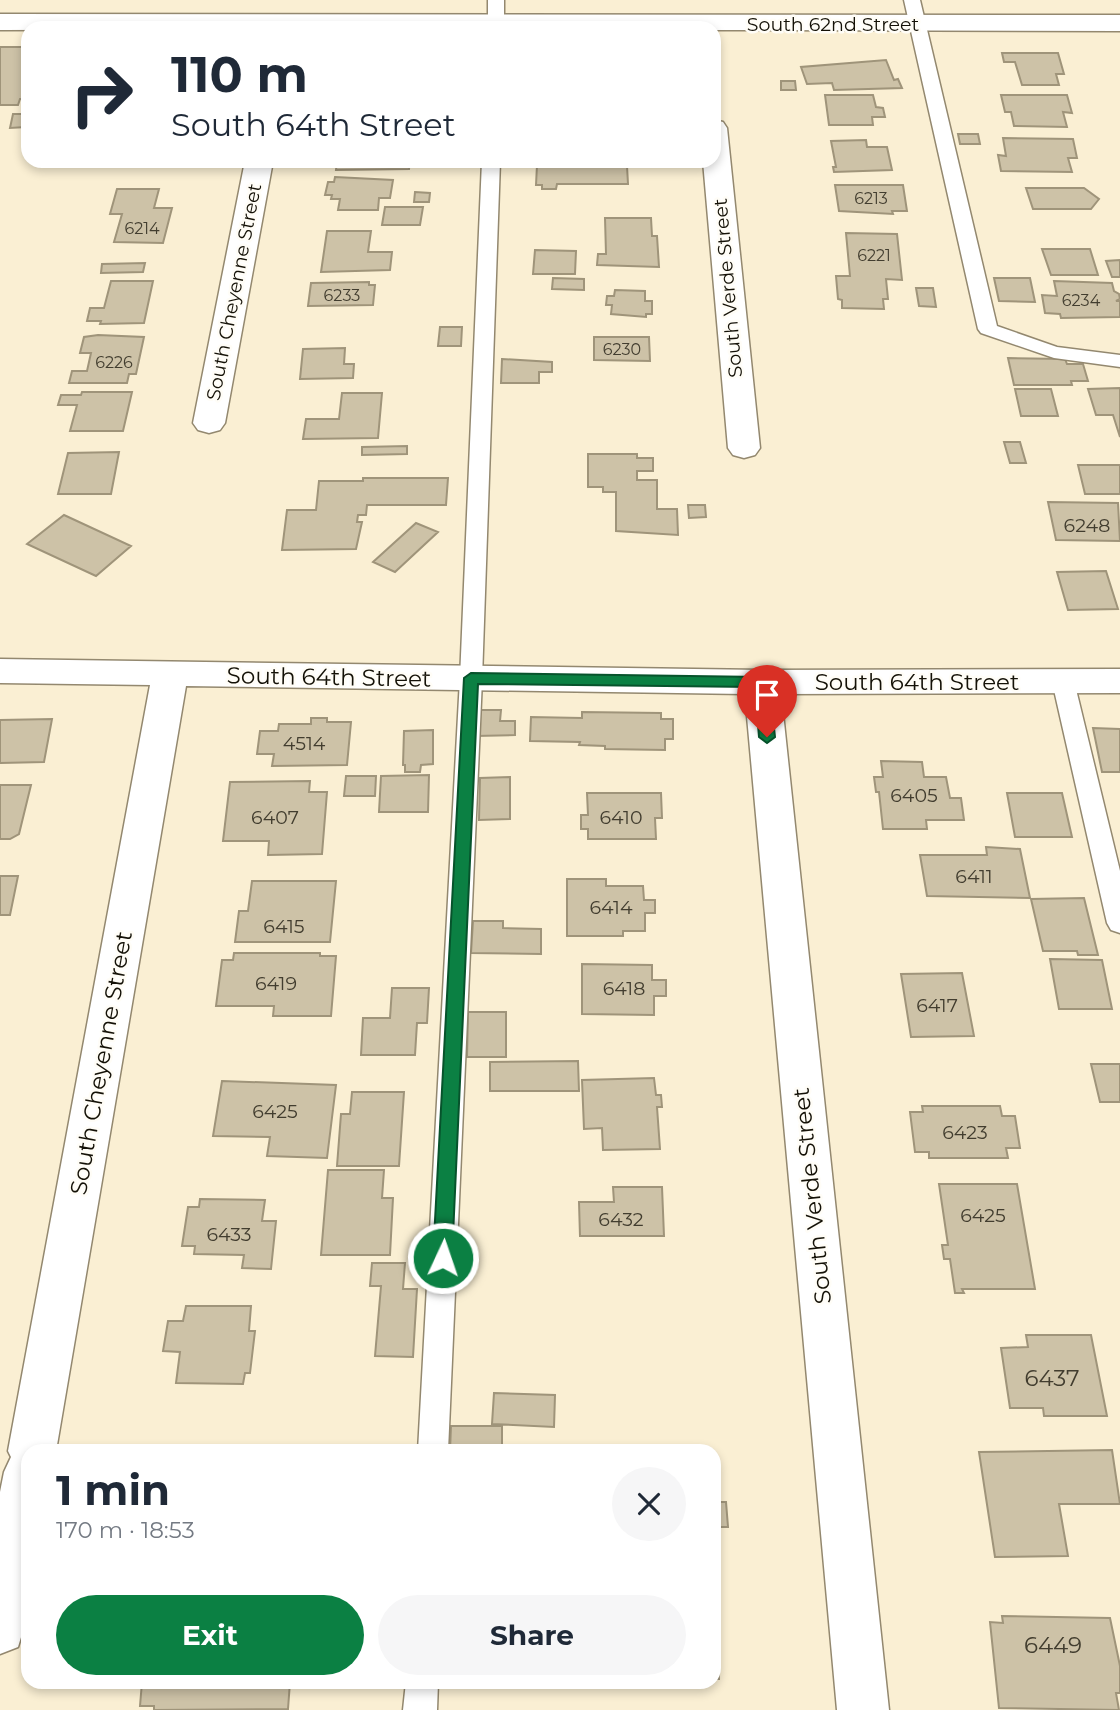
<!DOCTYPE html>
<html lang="en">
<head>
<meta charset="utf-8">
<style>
  :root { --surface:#fff; --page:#f6f6f7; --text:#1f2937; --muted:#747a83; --accent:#0b8043 }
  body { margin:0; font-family:Montserrat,sans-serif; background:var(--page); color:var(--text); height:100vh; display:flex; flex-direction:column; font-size:26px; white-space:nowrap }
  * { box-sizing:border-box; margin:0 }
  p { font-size:23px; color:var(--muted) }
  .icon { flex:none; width:38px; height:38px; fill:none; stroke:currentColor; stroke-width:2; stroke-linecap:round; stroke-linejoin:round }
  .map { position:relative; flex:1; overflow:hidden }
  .drawer { position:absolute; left:21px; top:1444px; width:700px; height:245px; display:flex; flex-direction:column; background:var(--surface); border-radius:21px; box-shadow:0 4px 10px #0003 }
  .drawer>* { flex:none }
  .guide { position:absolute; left:21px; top:21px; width:700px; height:147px; border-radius:21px; box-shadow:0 4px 10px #0003; background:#fff; color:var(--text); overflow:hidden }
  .pin { position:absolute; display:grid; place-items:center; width:60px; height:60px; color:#fff; margin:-72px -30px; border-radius:50% 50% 50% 0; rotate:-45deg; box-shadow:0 0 7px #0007 }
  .pin .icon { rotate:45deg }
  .me { position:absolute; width:77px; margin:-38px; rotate:3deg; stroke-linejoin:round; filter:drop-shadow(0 0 5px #0008) }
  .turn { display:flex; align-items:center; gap:24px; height:147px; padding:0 35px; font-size:32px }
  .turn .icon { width:91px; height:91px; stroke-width:2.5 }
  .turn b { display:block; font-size:49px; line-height:60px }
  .round { display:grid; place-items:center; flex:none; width:74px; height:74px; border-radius:37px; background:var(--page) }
  .head { display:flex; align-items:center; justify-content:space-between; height:119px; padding:0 35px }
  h1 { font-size:42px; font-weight:700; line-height:52px }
  .action { display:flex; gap:14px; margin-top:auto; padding:14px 35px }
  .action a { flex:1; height:80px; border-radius:42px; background:var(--accent); color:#fff; font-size:28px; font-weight:700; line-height:80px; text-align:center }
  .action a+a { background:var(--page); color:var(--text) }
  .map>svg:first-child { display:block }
  .building { fill:#cdc2a7; stroke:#9f947a; stroke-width:2 }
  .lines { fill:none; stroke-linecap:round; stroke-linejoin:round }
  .service-casing { stroke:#93886f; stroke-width:3 }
  .minor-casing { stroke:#93886f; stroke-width:3 }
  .service { fill:#fff; fill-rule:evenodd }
  .minor { fill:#fff; fill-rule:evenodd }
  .route { fill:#0b8043; stroke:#07532c; stroke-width:2 }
  .labels { text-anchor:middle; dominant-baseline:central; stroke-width:5; stroke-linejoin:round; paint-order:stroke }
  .far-number-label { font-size:16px; fill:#423d2f }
  .far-street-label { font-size:19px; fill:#141107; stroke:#fffdf7 }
  .number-label { font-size:19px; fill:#423d2f }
  .street-label { font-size:23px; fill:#141107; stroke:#fffdf7 }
  .near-number-label { font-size:23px; fill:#423d2f }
</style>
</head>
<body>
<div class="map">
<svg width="1120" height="1710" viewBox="0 0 1120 1710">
  <rect width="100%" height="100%" fill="#faefd3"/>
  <path class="building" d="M0,47H28V96L27,99H20L18,105H0Z
    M1002,53H1058L1064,74H1056L1059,85H1022L1015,62H1004Z
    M886,60L894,80L898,79L902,88L834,90L832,83L807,84L801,67Z
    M781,81H795L796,90H781Z
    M825,95H873L876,107L883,108L885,117H872L873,125H829Z
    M1001,95H1067L1072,113L1063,112L1067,127L1014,126L1011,112H1005Z
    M13,114H28L26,127L10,128Z
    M958,134H978L980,144H960Z
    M1003,138L1073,139L1077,158H1068L1072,172L1001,171L998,155L1006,156Z
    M866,140L867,147H887L892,170L834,172L833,167H836L831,141Z
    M337,161H410L409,169L336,170Z
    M568,161H624V166H627L628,184H557L556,189H542V185H536L537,165H568Z
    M335,177L393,180L390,198H379L378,210H338L340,199H331L332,195H325L328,182H334Z
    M835,185H903L907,211H892L893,214L839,211Z
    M1026,188H1084L1099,199L1091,209H1033Z
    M117,189H159L154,208H172L163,243L114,242L122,214H110Z
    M415,192L430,193L429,202H414Z
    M385,207H423L420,225H382Z
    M605,218H651L652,236H657L659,267L597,265L598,254H606Z
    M327,231H371L368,252H392L390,270L321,272Z
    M846,233L897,234L902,280L886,279L888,299H883L884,309L842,308V300L838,299L836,276H850Z
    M1042,249H1090L1098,275H1051Z
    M535,250L576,251L575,274H533Z
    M1120,260V277H1112L1106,261Z
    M145,263L143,272L101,273L102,264Z
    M553,278L584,279V290L552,289Z
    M994,278H1030L1035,302L999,301Z
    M111,281H153L144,323L100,324L101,321H87L90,308H104Z
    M1054,281L1112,283L1114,291L1119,294L1120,299L1116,301H1120V317L1061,318L1060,314L1045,313L1042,295L1057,296Z
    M369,282V285H375L373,305L308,306L311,283Z
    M916,288H933L936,307L919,306Z
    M615,290L645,291V301H652V314H646V317L611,314L612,305H606L607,296H614Z
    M440,327H462L461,346H438Z
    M98,335L144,337L136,374H129L127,383H69L72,371H87L91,353H80L84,337Z
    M594,337H649L650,361L594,360Z
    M345,348L344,364H354L353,378L300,379L303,349Z
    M1008,358L1065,359L1067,364H1083L1088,381H1071L1072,385H1014Z
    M502,359L552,362V372H539V383H501Z
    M1120,388V437L1113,415H1096L1088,389Z
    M1015,389H1051L1058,416H1021Z
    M82,392H132L123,431H70L77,405H58L61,395H81Z
    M342,393H382L378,438L303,439L306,419H339Z
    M1004,442H1020L1026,463H1010Z
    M407,446V454L362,455V447Z
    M119,452L111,494H58L68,453Z
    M588,454H637V458H653V471H637V480H657V509H677L678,535L616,531V492H603V487H588Z
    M1078,465H1120V494H1085Z
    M363,478H448L446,505H367L366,515H358L357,522H362L356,549L282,550L287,510H316L319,481H363Z
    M1048,502L1118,503L1120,541L1056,540Z
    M688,505H705L706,517L689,518Z
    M64,515L131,546L96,576L27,544Z
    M416,523L438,532L395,572L373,562Z
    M1106,571L1118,609L1068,610L1057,572Z
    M476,710H501L500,721H515V735L476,736Z
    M582,712L661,713V719H673V739H665V750L605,749V746L579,745L580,742L530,741L531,717L582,718Z
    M311,718H327V722H351L347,765L272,766L274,754H257L260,731H278L279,724H311Z
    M52,719L44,762L0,763V720Z
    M1093,728L1120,729V772H1102Z
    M433,730V764L421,765L420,772H405V765H403L404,731Z
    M881,761L922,762L924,777H946L950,798H961L964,820H926L927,829H883L879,792H876L874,777H883Z
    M429,775L428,812H379L381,776Z
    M346,776H376L375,796H344Z
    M510,777V819L479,820L480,778Z
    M310,781L309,792H327L322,854L268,855L269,841H223L230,782Z
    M0,785H31L19,834L10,839H0Z
    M587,793H661L662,818H655L656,839H588V829H581V815H588Z
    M1007,793H1062L1072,837H1015Z
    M986,847L1020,849L1030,898L927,896L920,855H987Z
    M0,876H18L10,915H0Z
    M567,879H606V886H643L644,900H655V913H645V931H623V936H567Z
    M252,881H336L330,942H235L239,911H248Z
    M1084,898L1098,955H1078L1077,951H1043L1031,899Z
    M473,921H503V928L541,929V954L471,953Z
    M234,953H320V956H336L331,1016H273L274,1006H216L222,960H233Z
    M1050,959L1102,960L1112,1009H1059Z
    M582,964L652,965V980H666V996H654V1015L582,1014Z
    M962,973L974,1036L911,1037L901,974Z
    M392,988H429L427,1023H417L415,1055H361L363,1018H390Z
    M468,1012H506V1057H467Z
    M578,1061L579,1091H490V1062Z
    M1091,1064H1120V1102H1100Z
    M654,1078L656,1095H661L662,1107H657L660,1149L603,1150L602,1128L584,1129L582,1080Z
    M222,1081L336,1085L327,1158L267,1156L270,1137L213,1136Z
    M352,1092H404L399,1166H337L341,1114H350Z
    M922,1106H1000L1002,1116H1015L1020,1148H1006L1008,1158H929V1152H915L910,1112H923Z
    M328,1170H384L382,1198H393L390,1255H321Z
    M939,1184H1017L1035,1289H962L964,1293H955L950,1259H944L942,1245H948Z
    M613,1187H662L664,1236H580L579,1202H614Z
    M200,1199L265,1200L262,1221H276L271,1269L242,1268L244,1255L194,1254L195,1246H182L188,1207H199Z
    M372,1263H405L403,1289H417L413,1357L375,1356L381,1286H370Z
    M186,1306H251L249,1331H255L250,1373H245L243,1384L176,1383L180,1352L163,1351L168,1321H183Z
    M1026,1335H1091L1107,1416H1044L1043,1408H1010L1001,1348L1028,1347Z
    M494,1393L555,1395L554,1427L492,1424Z
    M451,1426H502V1451H450Z
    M1112,1450L1120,1504H1059L1068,1556L995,1557L979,1452Z
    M714,1489L715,1502H726L728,1527H714Z
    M714,1616H715L719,1679H714Z
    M1002,1616L1110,1618L1120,1666V1693H1116L1119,1710L999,1708L990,1622L1003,1623Z
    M142,1682H290L288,1709L154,1710V1706H140Z
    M506,1682H705V1685L506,1687Z"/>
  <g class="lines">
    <defs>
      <path id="service" d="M488,0H504V28H488Z
        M904,0H920L997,326L1057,347L1120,355V367L1054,358L981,333L978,329Z
        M482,161H500L482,679L448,1451H418L460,679Z
        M1063,673L1071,675L1074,681L1120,871V933L1111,930L1107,923L1052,681L1055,675Z
        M406,1682H438L437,1710H403Z"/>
      <path id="minor" d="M0,14L1120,15V31L714,30V28L0,30Z
        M714,120L723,122L727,128L760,448L755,455L744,458L733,455L728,448L703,161H714Z
        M245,161H273L225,423L220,430L209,433L198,430L193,423Z
        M0,659L762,670L1120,669V693L781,694L889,1710H837L745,694L186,686L56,1451H28V1614L18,1647L0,1654V1492L4,1472L11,1457L8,1451L150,685L0,683Z"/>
    </defs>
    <use href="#service" class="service-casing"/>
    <use href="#minor" class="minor-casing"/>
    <use href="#service" class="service"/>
    <use href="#minor" class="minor"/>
  </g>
  <path class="route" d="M471,673L762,677L769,682L775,737L767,743L759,737L755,687L478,684L452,1258L449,1263L443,1266L436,1263L433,1258L464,678Z"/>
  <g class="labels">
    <g class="far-number-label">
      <text x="871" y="198">6213</text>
      <text x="142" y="228">6214</text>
      <text x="874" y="255">6221</text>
      <text x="342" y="295">6233</text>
      <text x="1081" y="300">6234</text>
      <text x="622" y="349">6230</text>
      <text x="114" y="362">6226</text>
    </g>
    <g class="far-street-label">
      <text x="833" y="24">South 62nd Street</text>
      <text transform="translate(728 288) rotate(-95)">South Verde Street</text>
      <text transform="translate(234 292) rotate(-79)">South Cheyenne Street</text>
    </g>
    <g class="number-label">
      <text x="1087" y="525">6248</text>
      <text x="304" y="743">4514</text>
      <text x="914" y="795">6405</text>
      <text x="275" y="817">6407</text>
      <text x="621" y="817">6410</text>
      <text x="974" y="876">6411</text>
      <text x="611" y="907">6414</text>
      <text x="284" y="926">6415</text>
      <text x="276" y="983">6419</text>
      <text x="624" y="988">6418</text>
      <text x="937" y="1005">6417</text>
      <text x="275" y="1111">6425</text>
      <text x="965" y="1132">6423</text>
      <text x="983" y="1215">6425</text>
      <text x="621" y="1219">6432</text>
      <text x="229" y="1234">6433</text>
    </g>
    <g class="street-label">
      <text transform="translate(329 677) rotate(1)">South 64th Street</text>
      <text x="917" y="682">South 64th Street</text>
      <text transform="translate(101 1063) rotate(-80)">South Cheyenne Street</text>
      <text transform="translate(812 1196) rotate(-96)">South Verde Street</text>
    </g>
    <g class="near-number-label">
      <text x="1052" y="1378">6437</text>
      <text x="1053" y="1645">6449</text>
    </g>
  </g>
</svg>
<div class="pin" style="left:767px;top:737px;background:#d93025"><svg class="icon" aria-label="arrive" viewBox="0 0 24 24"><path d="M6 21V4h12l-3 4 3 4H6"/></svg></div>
<svg class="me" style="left:443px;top:1258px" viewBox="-20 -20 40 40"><circle r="17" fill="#0b8043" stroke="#fff" stroke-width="3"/><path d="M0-11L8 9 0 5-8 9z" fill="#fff"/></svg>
<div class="guide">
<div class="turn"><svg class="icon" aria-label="right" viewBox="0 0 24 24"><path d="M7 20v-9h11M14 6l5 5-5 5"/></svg><div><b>110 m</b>South 64th Street</div></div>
</div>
<section class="drawer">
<div class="head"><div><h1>1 min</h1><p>170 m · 18:53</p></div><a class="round"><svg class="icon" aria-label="close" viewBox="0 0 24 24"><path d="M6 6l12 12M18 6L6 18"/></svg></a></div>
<div class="action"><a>Exit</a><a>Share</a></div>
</section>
</div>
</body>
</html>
